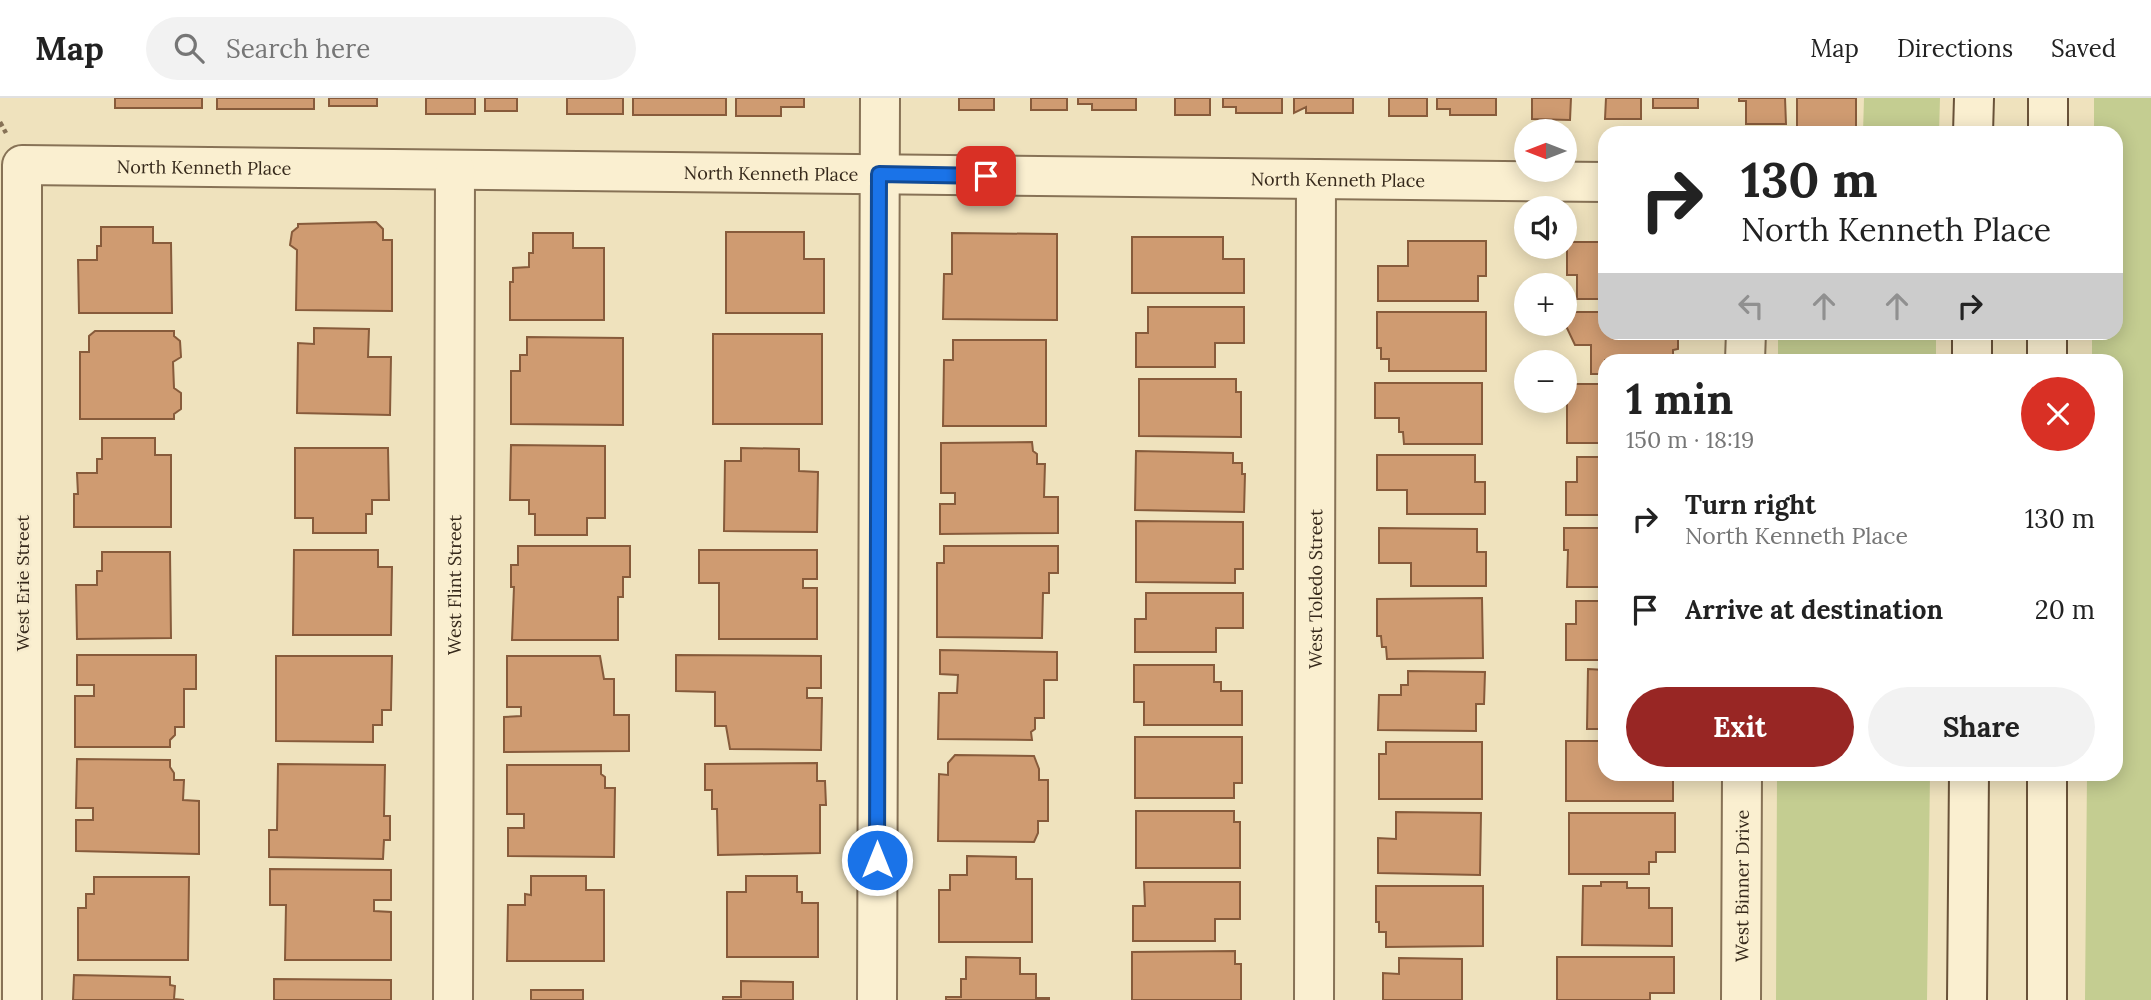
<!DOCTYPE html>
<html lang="en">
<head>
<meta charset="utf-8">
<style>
  :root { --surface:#fff; --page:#f2f2f2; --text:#222; --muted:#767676; --line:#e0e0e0; --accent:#982624 }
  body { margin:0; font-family:Lora,serif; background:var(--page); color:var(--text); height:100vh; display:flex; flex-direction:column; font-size:26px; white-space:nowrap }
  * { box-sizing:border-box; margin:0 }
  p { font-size:23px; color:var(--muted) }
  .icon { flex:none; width:38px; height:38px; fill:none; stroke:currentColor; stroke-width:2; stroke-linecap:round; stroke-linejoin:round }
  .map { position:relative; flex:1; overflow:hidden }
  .side { position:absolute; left:1598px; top:256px; width:525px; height:427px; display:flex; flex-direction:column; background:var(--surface); border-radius:21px; box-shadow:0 4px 18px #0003 }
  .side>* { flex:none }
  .top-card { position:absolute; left:1598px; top:28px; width:525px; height:214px; border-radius:21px; box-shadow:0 4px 18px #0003; background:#fff; color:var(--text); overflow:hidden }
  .needle { width:46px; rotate:270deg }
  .controls { position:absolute; left:1514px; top:21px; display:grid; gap:14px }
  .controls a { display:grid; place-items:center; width:63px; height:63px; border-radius:50%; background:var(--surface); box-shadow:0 4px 18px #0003; font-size:35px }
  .pin { position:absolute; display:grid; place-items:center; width:60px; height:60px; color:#fff; margin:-30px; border-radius:14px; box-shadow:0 4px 10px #0006 }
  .me { position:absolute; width:77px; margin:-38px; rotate:0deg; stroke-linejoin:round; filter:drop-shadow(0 0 5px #0008) }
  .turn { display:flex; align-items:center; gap:24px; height:147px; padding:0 28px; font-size:32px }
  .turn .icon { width:91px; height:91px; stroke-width:2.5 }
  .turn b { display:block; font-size:49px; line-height:60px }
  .lanes { display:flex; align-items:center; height:66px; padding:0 28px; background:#0003; justify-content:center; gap:35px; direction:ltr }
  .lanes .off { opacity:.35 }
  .round { display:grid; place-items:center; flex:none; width:74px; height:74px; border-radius:37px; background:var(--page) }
  .overview { display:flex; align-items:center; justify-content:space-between; height:119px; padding:0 28px }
  h1 { font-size:42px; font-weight:700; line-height:52px }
  .button { display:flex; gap:14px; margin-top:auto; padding:14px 28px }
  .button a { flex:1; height:80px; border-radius:42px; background:var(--accent); color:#fff; font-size:28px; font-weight:700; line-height:80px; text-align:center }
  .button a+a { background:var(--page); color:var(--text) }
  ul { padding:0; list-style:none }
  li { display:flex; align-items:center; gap:21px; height:91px; padding:0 28px }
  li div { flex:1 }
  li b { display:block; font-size:26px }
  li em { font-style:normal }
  header { display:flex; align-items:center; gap:42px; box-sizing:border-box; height:98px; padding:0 35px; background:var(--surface); border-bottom:2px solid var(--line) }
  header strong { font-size:33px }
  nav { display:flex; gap:38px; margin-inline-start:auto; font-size:24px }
  .search { width:490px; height:63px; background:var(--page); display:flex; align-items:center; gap:18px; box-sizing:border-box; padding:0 24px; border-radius:38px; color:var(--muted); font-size:26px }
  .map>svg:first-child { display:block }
  .green { fill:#c4cd91 }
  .building { fill:#cf9b71; stroke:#875b3b; stroke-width:2 }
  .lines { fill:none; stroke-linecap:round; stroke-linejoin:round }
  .minor-casing { stroke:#877256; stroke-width:42 }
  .secondary-casing { stroke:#695239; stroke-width:42 }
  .path { stroke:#877256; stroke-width:4.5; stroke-dasharray:5 3.5; stroke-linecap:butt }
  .minor { stroke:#faefd0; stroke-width:38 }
  .secondary { stroke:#faefd0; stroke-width:38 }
  .route-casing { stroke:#114b97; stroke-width:18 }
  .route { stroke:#1a73e8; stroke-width:12 }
  .labels { text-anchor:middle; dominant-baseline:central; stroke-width:5; stroke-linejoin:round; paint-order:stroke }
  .street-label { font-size:18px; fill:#36291b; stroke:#f6ebcd }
</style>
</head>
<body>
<header>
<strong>Map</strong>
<div class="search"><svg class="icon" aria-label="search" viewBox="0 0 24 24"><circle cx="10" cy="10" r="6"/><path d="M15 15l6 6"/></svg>Search here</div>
<nav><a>Map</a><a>Directions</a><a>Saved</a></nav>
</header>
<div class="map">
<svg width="2151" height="902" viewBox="0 0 2151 902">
  <rect width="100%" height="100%" fill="#efe2bd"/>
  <path class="green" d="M1864,0H1940L1939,35H1863Z
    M2094,0H2151V902H2085L2087,676H2116V262H2092V235L2116,234V35H2094Z
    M1778,235H1936V262H1778Z
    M1777,676H1930L1927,902H1776Z"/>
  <path class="building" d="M115,0H202V10H115Z
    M217,0H314V11H217Z
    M329,0H377V8H329Z
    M426,0H475V16H426Z
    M485,0H517V13H485Z
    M567,0H623V16H567Z
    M633,0H726V17H633Z
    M736,0H804V9H781V18H736Z
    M959,0H994V12H959Z
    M1031,0H1067V12H1031Z
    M1078,0H1136V12H1092V6H1078Z
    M1175,0H1210V17H1175Z
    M1223,0H1282V15H1236V9H1223Z
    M1294,0H1353V15H1306V9L1294,15Z
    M1389,0H1427V18H1389Z
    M1437,0H1496V17H1450V11H1437Z
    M1532,0H1571L1570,22L1532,21Z
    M1606,0H1641V21H1605Z
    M1653,0H1698V10H1653Z
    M1739,0H1785L1786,26H1746V3H1739Z
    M1797,0H1856V31H1844V35H1797Z
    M376,124L383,131V142H392V213L296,212L297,152L290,147L292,134L298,129V126Z
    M101,129H153V145H171L172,215H79L78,162H97V148H101Z
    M726,134H804V161H824V215H726Z
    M533,135H573V150H604V222H510V184H513V170L529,169V155H533Z
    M952,135L1057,136V222L943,221L944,176H952Z
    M1132,139H1223V161H1244V195H1132Z
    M1408,143H1486V178H1478V203H1378V168H1408Z
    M1567,144H1605V201H1577V177H1567Z
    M1148,209H1244V245H1215V269H1136V235H1148Z
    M1377,214H1486V273H1389V261H1381V250H1377Z
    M1566,214H1605V234H1678V251L1673,252V262H1605V276H1591V247H1575L1566,228Z
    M314,230L369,231L368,259H391L390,317L297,315L298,245L314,246Z
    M95,233H174V238L180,243L181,259L173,264L174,290L181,295V311L174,316V321H80V254H89V238Z
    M713,236H822V326H713Z
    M527,239L623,240V327L511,326V273H520V257H527Z
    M953,242H1046V328H943L944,262H953Z
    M1139,281H1236V294H1241V339L1139,338Z
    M1375,285H1482V346H1404L1403,334H1399V320H1375Z
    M1567,286H1605V345H1567Z
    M102,340H155V357H171V429H74V396H78L77,375H97V361H102Z
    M1032,344L1033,353L1037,356V366H1045L1044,399H1058V435L940,436V406H955V395H941V345Z
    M511,347L605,348V420H587V437H535V416H529V402H510Z
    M295,350H388L389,402H372V416H366V435H313V420H295Z
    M741,350L799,351V373L818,374L817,434L724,433L725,363H741Z
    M1136,353L1233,355V365H1242V376H1245L1244,414L1135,412Z
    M1377,357H1475V384H1485V416H1407V392H1377Z
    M1577,359H1605V417H1566V384H1577Z
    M1136,423L1243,424V471H1235V485L1136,484Z
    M1379,430L1477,431V454H1486V488H1411V465H1379Z
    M1564,430H1605V489H1567L1568,452H1564Z
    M518,448H630V479H623V499H618V542H512L514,489H511V467H518Z
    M944,448H1058V475H1049V495H1043L1042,540L937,539V465H944Z
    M294,452H378V469H392L391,537H293Z
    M699,452H817V481H803V490H817V541H719V485H699Z
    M102,454H170L171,540L77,541L76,487H97V473H102Z
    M1146,495H1243V530H1216V554H1135V521H1146Z
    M1482,500L1483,560L1387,561L1386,549H1382L1381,538H1377V501Z
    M1576,503H1605V562H1566V526H1576Z
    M940,552L1057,554V582H1044V620H1035V631L1031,634L1032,642L938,641L939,595H957L958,577L940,576Z
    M77,557H196V591H184V629H175V637L170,642V649H75V598H94V587H77Z
    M676,557L821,558V590H807V600H822L821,652L730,651L726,628H715V594L676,593Z
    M276,558H392L391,612H382V627H373V644L276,643Z
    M507,558H600L604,581H614V617H629V653L504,654V619L521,618V609H507Z
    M1134,567H1214V584H1221V593H1242V627H1144V604H1134Z
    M1588,571L1605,572V631H1587Z
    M1408,573L1485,574L1484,606H1476V633L1378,632L1379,597H1401V587H1408Z
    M1135,639H1242V685H1234V700H1135Z
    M1566,643H1605V676H1673V703H1566Z
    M1386,644H1482V701H1379V656H1386Z
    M955,657L1034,658L1039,671V682H1048V723H1038V735L1034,744L938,743L939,676L948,677V665Z
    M77,661L170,662V669L174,675V682H184L183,702L199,703V756L76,753V722H93V710H76Z
    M817,665V683H825L826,707H820V755L718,757L717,711H712V692H705V666Z
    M278,666L385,667L384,718H390V742H384L383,761L269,759V732H277Z
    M507,667H601V676L605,679V690H615L614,759L508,758V730H524V716H507Z
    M1136,713H1234V724H1240V770H1136Z
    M1396,714L1481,715L1480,777L1378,775V740L1396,741Z
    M1569,715H1675V754H1656V764H1649V776H1569Z
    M967,758L1016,759V781H1032V844H939V792H950V777H967Z
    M270,771L391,772V802H374V813L391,814V862H285L286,807H270Z
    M531,778H586V792H604V863H507L508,807H525V796L531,797Z
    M746,778H797V794H802V805H818V859H727V794H746Z
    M94,779H189L188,862H78V810H86V796H94Z
    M1144,784H1240V821H1215V843H1133V808H1145Z
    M1601,784H1627V790H1649V810H1672V848L1582,847L1583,788H1601Z
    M1376,788H1483V848L1386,849V834H1379V824H1376Z
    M1235,853V866H1241V902H1132V854Z
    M966,859L1020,860V876H1036V900H1049V902H946V899H961V881H966Z
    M1557,859H1674V895H1650V902H1557Z
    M1399,860L1462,861V902H1383V875L1399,876Z
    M74,877L170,879V887L175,888L174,901L184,902H73Z
    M274,881L391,882V902H274Z
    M741,883L793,884V902H723V899H741Z
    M531,892H583V902H531Z"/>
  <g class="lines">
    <defs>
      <g id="minor">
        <path d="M1745,262L1746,234"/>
        <path id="s1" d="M22,902V67L1605,84"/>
        <path id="s2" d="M453,902L455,72"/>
        <path d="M877,902L880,0"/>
        <path id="s3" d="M1314,902L1316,81"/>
        <path id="s4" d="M1741,902L1742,676"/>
      </g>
      <path id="secondary" d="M1973,35L1974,0
        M2048,35V0
        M2047,234V262
        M1972,262V234
        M2047,676V902
        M1967,902L1969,676"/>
    </defs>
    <use href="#minor" class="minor-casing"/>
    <use href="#secondary" class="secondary-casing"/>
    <path class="path" d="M0,24L6,35"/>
    <use href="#minor" class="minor"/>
    <use href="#secondary" class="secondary"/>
  </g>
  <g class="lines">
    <defs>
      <path id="route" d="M877,762L879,76L986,78"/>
    </defs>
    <use href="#route" class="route-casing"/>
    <use href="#route" class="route"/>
  </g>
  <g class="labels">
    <g class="street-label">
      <text stroke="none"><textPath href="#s1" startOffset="1017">North Kenneth Place</textPath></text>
      <text stroke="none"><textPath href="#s1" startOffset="1584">North Kenneth Place</textPath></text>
      <text stroke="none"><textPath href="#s1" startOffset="2151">North Kenneth Place</textPath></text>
      <text transform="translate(22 485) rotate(-90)">West Erie Street</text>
      <text stroke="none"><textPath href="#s2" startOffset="415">West Flint Street</textPath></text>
      <text stroke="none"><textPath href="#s3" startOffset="411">West Toledo Street</textPath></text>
      <text stroke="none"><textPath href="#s4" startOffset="114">West Binner Drive</textPath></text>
    </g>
  </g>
</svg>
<div class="controls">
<a><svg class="needle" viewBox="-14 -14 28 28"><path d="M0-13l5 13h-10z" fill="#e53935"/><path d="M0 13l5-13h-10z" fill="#767676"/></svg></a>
<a><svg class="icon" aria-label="sound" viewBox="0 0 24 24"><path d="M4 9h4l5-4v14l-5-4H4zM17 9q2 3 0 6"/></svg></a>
<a>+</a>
<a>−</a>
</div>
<div class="pin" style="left:986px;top:78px;background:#d93025"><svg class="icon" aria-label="arrive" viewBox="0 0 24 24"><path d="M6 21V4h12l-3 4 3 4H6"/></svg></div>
<svg class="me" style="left:877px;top:762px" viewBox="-20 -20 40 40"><circle r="17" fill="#1a73e8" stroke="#fff" stroke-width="3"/><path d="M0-11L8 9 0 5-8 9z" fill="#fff"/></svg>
<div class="top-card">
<div class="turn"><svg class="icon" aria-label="right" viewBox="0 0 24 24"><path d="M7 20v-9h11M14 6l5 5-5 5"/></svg><div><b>130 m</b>North Kenneth Place</div></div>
<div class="lanes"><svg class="icon off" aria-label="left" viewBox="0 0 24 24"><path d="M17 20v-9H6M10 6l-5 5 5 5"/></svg><svg class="icon off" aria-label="ahead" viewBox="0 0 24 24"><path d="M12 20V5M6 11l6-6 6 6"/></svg><svg class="icon off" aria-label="ahead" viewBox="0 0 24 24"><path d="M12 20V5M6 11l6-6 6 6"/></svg><svg class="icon" aria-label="right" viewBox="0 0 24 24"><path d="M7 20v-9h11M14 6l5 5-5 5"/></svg></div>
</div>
<section class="side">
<div class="overview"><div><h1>1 min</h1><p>150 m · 18:19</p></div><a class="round" style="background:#d93025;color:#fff"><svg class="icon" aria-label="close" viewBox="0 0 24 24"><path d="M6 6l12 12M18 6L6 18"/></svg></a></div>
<ul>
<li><svg class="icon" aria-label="right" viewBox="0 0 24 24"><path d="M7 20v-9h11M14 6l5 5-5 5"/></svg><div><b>Turn right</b><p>North Kenneth Place</p></div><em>130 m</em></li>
<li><svg class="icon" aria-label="arrive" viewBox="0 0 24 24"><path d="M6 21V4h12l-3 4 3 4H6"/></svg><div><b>Arrive at destination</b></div><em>20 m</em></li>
</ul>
<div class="button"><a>Exit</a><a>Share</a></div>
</section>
</div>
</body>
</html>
